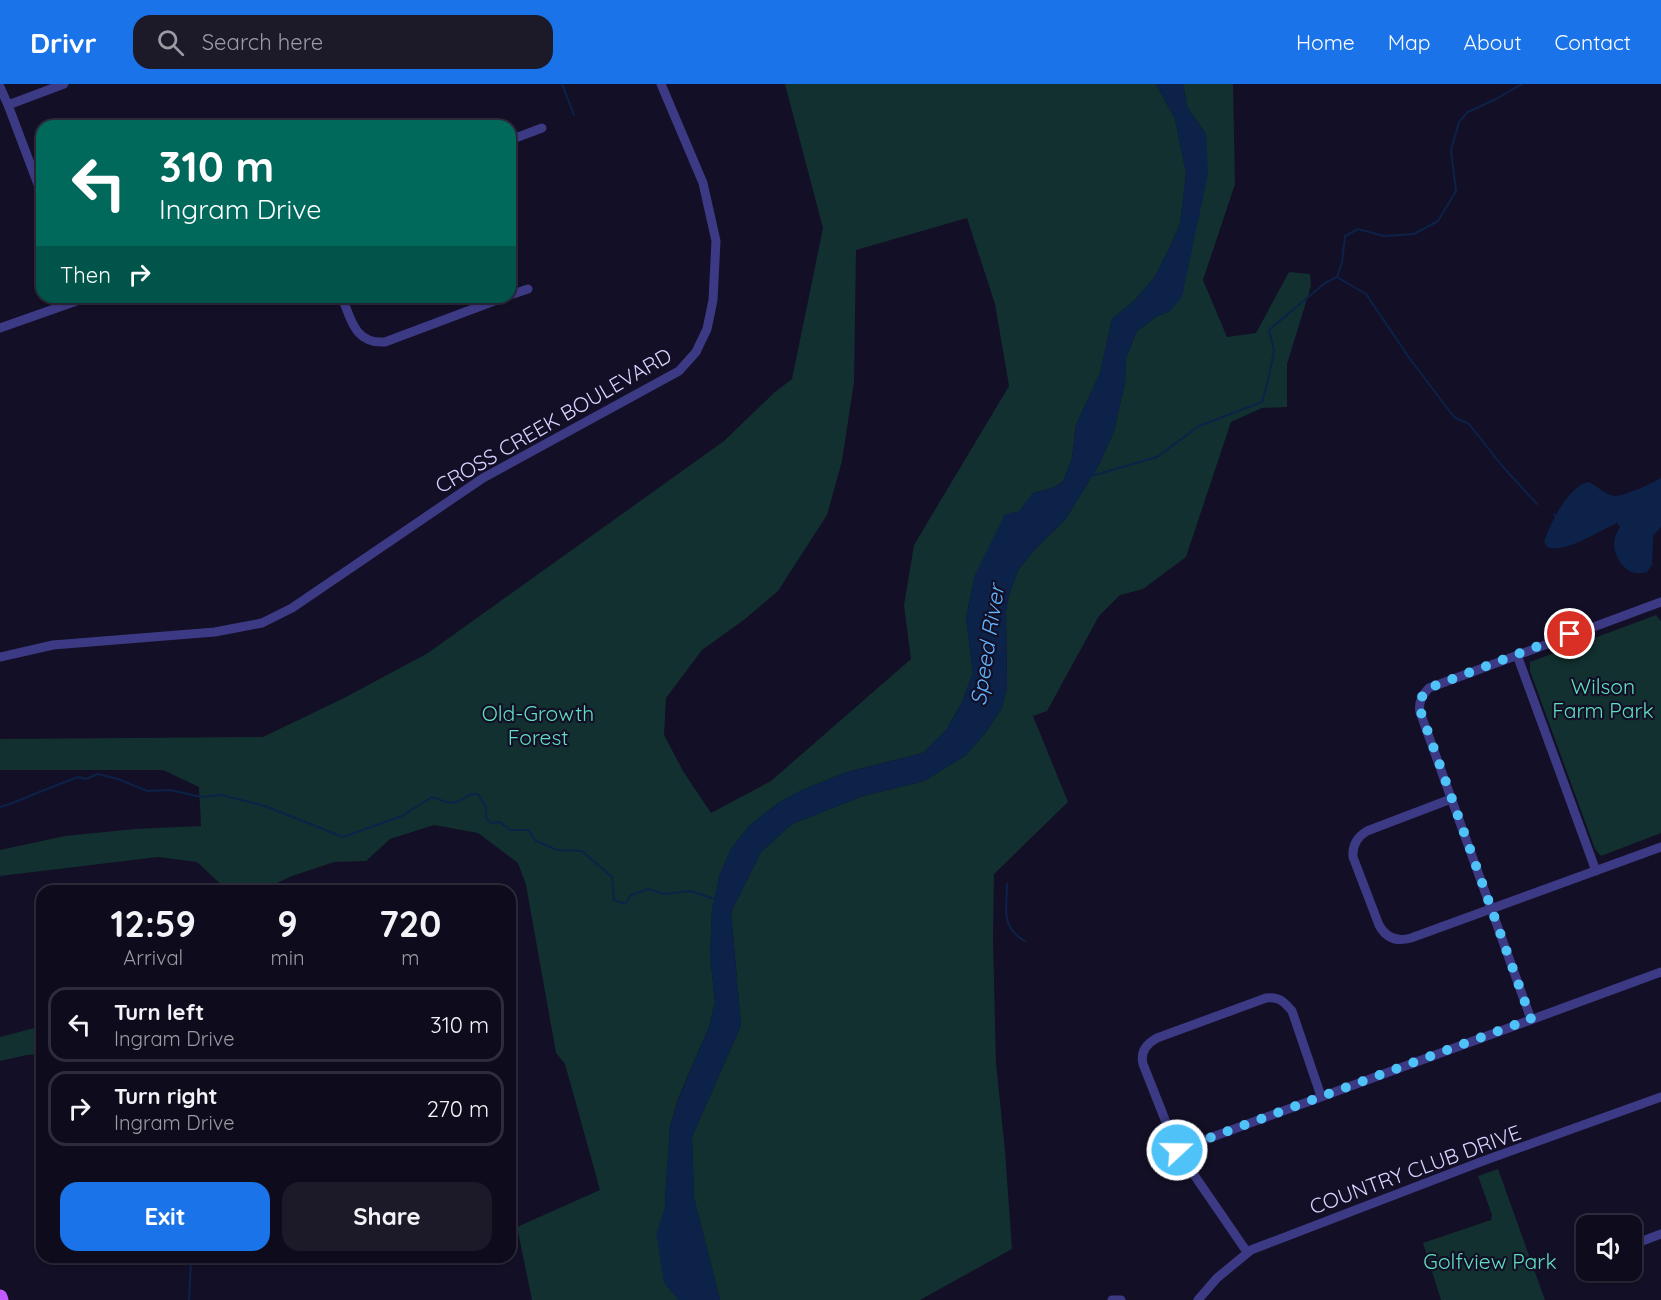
<!DOCTYPE html>
<html lang="en">
<head>
<meta charset="utf-8">
<style>
  :root { --surface:#0e0b1c; --page:#1c1929; --text:#f1f3f6; --muted:#9b9ba3; --line:#2e2b3b; --accent:#1a73e8 }
  body { margin:0; font-family:Quicksand,sans-serif; background:var(--page); color:var(--text); height:100vh; display:flex; flex-direction:column; font-size:22px; white-space:nowrap }
  * { box-sizing:border-box; margin:0 }
  p { font-size:20px; color:var(--muted) }
  .icon { flex:none; width:33px; height:33px; fill:none; stroke:currentColor; stroke-width:2; stroke-linecap:round; stroke-linejoin:round }
  .map { position:relative; flex:1; overflow:hidden }
  .sheet { position:absolute; left:36px; top:801px; width:480px; height:378px; display:flex; flex-direction:column; background:var(--surface); border-radius:18px; box-shadow:0 2px 4px #0004,0 0 0 2px var(--line) }
  .sheet>* { flex:none }
  .hud { position:absolute; left:36px; top:36px; width:480px; height:183px; border-radius:18px; box-shadow:0 2px 4px #0004,0 0 0 2px var(--line); background:#00695c; color:#fff; overflow:hidden }
  .controls { position:absolute; left:1576px; top:1131px; display:grid; gap:12px }
  .controls a { display:grid; place-items:center; width:66px; height:66px; border-radius:12px; background:var(--surface); box-shadow:0 2px 4px #0004,0 0 0 2px var(--line); font-size:30px }
  .pin { position:absolute; display:grid; place-items:center; width:51px; height:51px; color:#fff; margin:-26px; border:3px solid #fff; border-radius:50%; box-shadow:0 2px 6px #0007 }
  .me { position:absolute; width:66px; margin:-33px; rotate:69deg; stroke-linejoin:round; filter:drop-shadow(0 0 4px #0008) }
  .turn { display:flex; align-items:center; gap:21px; height:126px; padding:0 24px; font-size:27px }
  .turn .icon { width:78px; height:78px; stroke-width:2.5 }
  .turn b { display:block; font-size:42px; line-height:51px }
  .then { display:flex; align-items:center; height:57px; padding:0 24px; background:#0003; gap:12px; font-size:22px }
  .eta { display:flex; justify-content:space-evenly; align-items:center; height:102px; text-align:center }
  .eta b { font-size:36px; font-weight:700; line-height:42px }
  .button { display:flex; gap:12px; margin-top:auto; padding:12px 24px }
  .button a { flex:1; height:69px; border-radius:18px; background:var(--accent); color:#fff; font-size:24px; font-weight:700; line-height:69px; text-align:center }
  .button a+a { background:var(--page); color:var(--text) }
  ul { padding:0; list-style:none }
  li { display:flex; align-items:center; gap:18px; height:75px; margin:0 12px 9px; padding:0 12px; border:3px solid var(--line); border-radius:18px }
  li div { flex:1 }
  li b { display:block; font-size:22px }
  li em { font-style:normal }
  header { display:flex; align-items:center; gap:36px; box-sizing:border-box; height:84px; padding:0 30px; background:var(--accent); color:#fff }
  header strong { font-size:28px }
  nav { display:flex; gap:33px; margin-inline-start:auto; font-size:21px }
  .search { width:420px; height:54px; background:var(--page); display:flex; align-items:center; gap:15px; box-sizing:border-box; padding:0 21px; border-radius:18px; color:var(--muted); font-size:22px }
  .map>svg:first-child { display:block }
  .green { fill:#12302f; fill-rule:evenodd }
  .water { fill:#0c2248 }
  .lines { fill:none; stroke-linecap:round; stroke-linejoin:round }
  .stream { stroke:#0c2248; stroke-width:2 }
  .river { stroke:#0c2248; stroke-width:15 }
  .minor { stroke:#3d3a85; stroke-width:9 }
  .primary { stroke:#c25bff; stroke-width:15 }
  .route { stroke:#4fc3f7; stroke-width:10; stroke-dasharray:0 18 }
  .labels { text-anchor:middle; dominant-baseline:central; stroke-width:4.5; stroke-linejoin:round; paint-order:stroke }
  .street-label { font-size:21px; fill:#d9d4ff; stroke:#130f26 }
  .park-label { font-size:21px; fill:#5fe0c0; stroke:#130f26 }
  .water-label { font-size:22px; font-style:italic; fill:#62b6ff; stroke:#130f26 }
</style>
</head>
<body>
<header>
<strong>Drivr</strong>
<div class="search"><svg class="icon" aria-label="search" viewBox="0 0 24 24"><circle cx="10" cy="10" r="6"/><path d="M15 15l6 6"/></svg>Search here</div>
<nav><a>Home</a><a>Map</a><a>About</a><a>Contact</a></nav>
</header>
<div class="map">
<svg width="1661" height="1216" viewBox="0 0 1661 1216">
  <rect width="100%" height="100%" fill="#130f26"/>
  <path class="green" d="M785,0H1156L1175,35L1186,89L1180,140L1170,163L1154,194L1135,216L1112,235L1100,289L1076,341L1072,375L1063,397L1055,403L1033,409L975,491L966,534L973,589L962,618L947,645L923,669L847,688L802,706L778,719L749,742L731,765L720,790L712,826L710,871L715,918L709,943L678,1015L670,1043L665,1116L668,1177L684,1216H532L517,1143L600,1106L565,980L556,969L526,801L518,779L478,749L434,741L390,755L366,777L334,778L292,792L260,807H228L197,778L158,773L0,792V766L65,752L135,745L201,742L199,703L163,686H0V655L263,653L344,614L428,569L724,357L775,308L792,295L823,144ZM967,134L995,220L1009,302L914,461L904,521L911,575L771,697L711,729L683,687L664,651L666,614L702,566L745,535L778,507L827,431L842,377L854,298L856,166Z
    M1183,0H1233L1235,100L1203,196L1227,253L1256,249L1289,188L1310,190L1311,202L1287,280V323L1262,324L1231,338L1186,473L1143,505L1120,511L1099,532L1047,627L1033,632L1068,718L994,790L993,855L996,979L1005,1067L1012,1165L920,1216H720L694,1114L692,1053L741,941L731,828L761,768L792,740L863,712L924,697L966,671L986,648L1002,624L1007,603L1006,527L1009,511L1018,486L1036,464L1065,436L1100,379L1114,347L1125,298L1126,274L1137,247L1156,233L1170,227L1206,50L1187,23Z
    M1656,531L1661,537V749L1601,772L1595,765L1530,587V578Z
    M42,942V970L27,971L0,977V953Z
    M1498,1085L1545,1216H1441L1423,1159L1491,1136L1492,1131L1478,1092Z"/>
  <path class="water" d="M1156,0H1183L1187,23L1206,50L1208,90L1182,213L1170,227L1156,233L1137,247L1126,274L1125,298L1114,347L1100,379L1065,436L1036,464L1018,486L1009,511L1006,527L1007,603L1002,624L986,648L966,671L924,697L863,712L792,740L761,768L731,828L741,941L692,1053L694,1114L720,1216H684L668,1177L665,1116L670,1043L678,1016L709,943L715,918L710,871L712,826L720,790L731,765L749,742L778,719L802,706L847,688L923,669L947,645L962,618L973,589L966,534L975,491L1005,430L1019,427L1033,409L1055,403L1063,397L1072,375L1076,341L1100,289L1112,235L1135,216L1154,194L1170,163L1180,140L1186,89L1175,35Z
    M1661,394V443L1653,452L1652,481L1647,488C1644,488 1641,490 1637,489C1625,489 1614,472 1614,461C1614,454 1617,448 1620,443L1617,439C1599,447 1565,470 1547,463L1544,458C1550,439 1569,401 1589,398C1597,402 1606,411 1615,412C1624,412 1653,399 1661,394Z"/>
  <g class="lines">
    <path class="stream" d="M562,0L574,31
      M1337,193L1366,210L1410,275L1454,333L1469,340L1503,383L1537,420
      M1088,393L1157,373L1199,342L1262,318L1268,297L1274,267L1269,246L1325,199L1337,193L1342,179L1345,152L1358,145L1384,152L1414,150L1438,137L1456,107L1451,66L1459,38L1468,28L1498,14L1522,0
      M1554,430L1556,432
      M0,723L10,720L62,699L78,693L86,695L98,690L118,695L147,707L170,706L201,713L221,711L265,722L343,753L402,732L432,713C441,716 450,721 459,717C469,713 465,710 478,710L486,723V734L491,739L500,738L510,746H528L536,757L557,766L582,767L612,793L614,816L625,820L631,811L648,805L664,810L691,807L717,816
      M1007,800C1007,825 1000,843 1025,857
      M189,1216L191,1178"/>
    <path class="river" d="M673,1123L664,1150L671,1196L689,1216"/>
    <path class="minor" d="M0,3L8,21L42,111
      M8,21L64,0
      M510,56L542,44
      M510,211L528,205
      M342,213C351,236 355,260 385,258L505,213
      M0,244L88,213
      M1517,571L1596,787
      M0,573L53,561L215,548L262,539L292,524L483,394L679,287L696,268L707,245L713,216L716,157L703,99L661,0
      M1451,715L1367,747C1357,753 1352,761 1353,773L1379,841C1386,854 1397,858 1411,854L1661,763
      M1531,935L1420,628C1418,618 1422,611 1429,604L1661,518
      M1177,1066L1661,888
      M1632,1161L1661,1150
      M1587,1165C1574,1180 1589,1197 1606,1186
      M1247,1168L1177,1066L1143,980C1140,968 1146,960 1157,954L1266,914C1279,912 1284,918 1292,927L1321,1012
      M1112,1216H1121
      M1198,1216L1217,1194L1251,1166L1483,1077L1661,1013"/>
    <path class="primary" d="M0,1213L1,1216"/>
  </g>
  <g class="lines">
    <path class="route" d="M1177,1066L1531,935L1419,623L1421,614L1429,604L1570,550"/>
  </g>
  <g class="labels">
    <g class="street-label">
      <text transform="translate(553 336) rotate(-30)">CROSS CREEK BOULEVARD</text>
      <text transform="translate(1415 1085) rotate(-20)">COUNTRY CLUB DRIVE</text>
    </g>
    <g class="park-label">
      <text x="1603" y="602">Wilson<tspan x="1603" dy="24">Farm Park</tspan></text>
      <text x="538" y="629">Old-Growth<tspan x="538" dy="24">Forest</tspan></text>
      <text x="1490" y="1177">Golfview Park</text>
    </g>
    <g class="water-label">
      <text transform="translate(987 561) rotate(-81)">Speed River</text>
    </g>
  </g>
</svg>
<div class="controls">
<a><svg class="icon" aria-label="sound" viewBox="0 0 24 24"><path d="M4 9h4l5-4v14l-5-4H4zM17 9q2 3 0 6"/></svg></a>
</div>
<div class="pin" style="left:1570px;top:550px;background:#d93025"><svg class="icon" aria-label="arrive" viewBox="0 0 24 24"><path d="M6 21V4h12l-3 4 3 4H6"/></svg></div>
<svg class="me" style="left:1177px;top:1066px" viewBox="-20 -20 40 40"><circle r="17" fill="#4fc3f7" stroke="#fff" stroke-width="3"/><path d="M0-11L8 9 0 5-8 9z" fill="#fff"/></svg>
<div class="hud">
<div class="turn"><svg class="icon" aria-label="left" viewBox="0 0 24 24"><path d="M17 20v-9H6M10 6l-5 5 5 5"/></svg><div><b>310 m</b>Ingram Drive</div></div>
<div class="then">Then<svg class="icon" aria-label="right" viewBox="0 0 24 24"><path d="M7 20v-9h11M14 6l5 5-5 5"/></svg></div>
</div>
<section class="sheet">
<div class="eta">
<div><b>12:59</b><p>Arrival</p></div>
<div><b>9</b><p>min</p></div>
<div><b>720</b><p>m</p></div>
</div>
<ul>
<li><svg class="icon" aria-label="left" viewBox="0 0 24 24"><path d="M17 20v-9H6M10 6l-5 5 5 5"/></svg><div><b>Turn left</b><p>Ingram Drive</p></div><em>310 m</em></li>
<li><svg class="icon" aria-label="right" viewBox="0 0 24 24"><path d="M7 20v-9h11M14 6l5 5-5 5"/></svg><div><b>Turn right</b><p>Ingram Drive</p></div><em>270 m</em></li>
</ul>
<div class="button"><a>Exit</a><a>Share</a></div>
</section>
</div>
</body>
</html>
